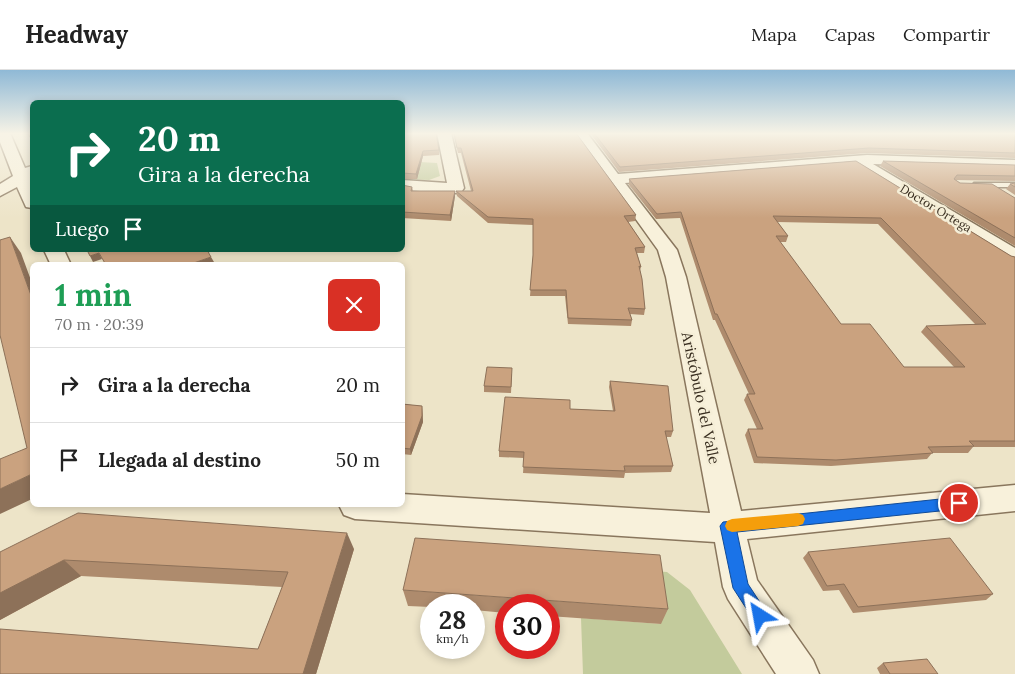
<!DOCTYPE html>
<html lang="es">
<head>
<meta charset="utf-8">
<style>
  :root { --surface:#fff; --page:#f2f2f2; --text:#222; --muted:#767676; --line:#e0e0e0 }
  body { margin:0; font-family:Lora,serif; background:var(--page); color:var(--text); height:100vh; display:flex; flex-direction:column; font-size:19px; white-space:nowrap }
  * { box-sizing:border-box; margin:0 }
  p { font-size:16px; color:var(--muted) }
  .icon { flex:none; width:28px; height:28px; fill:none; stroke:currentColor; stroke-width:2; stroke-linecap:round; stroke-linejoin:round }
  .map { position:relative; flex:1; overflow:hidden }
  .details { position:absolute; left:30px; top:192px; width:375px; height:245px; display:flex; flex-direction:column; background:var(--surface); border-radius:8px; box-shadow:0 2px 8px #0003 }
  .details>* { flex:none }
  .guide { position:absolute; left:30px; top:30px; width:375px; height:152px; border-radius:8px; box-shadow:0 2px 8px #0003; background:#0b6e4f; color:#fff; overflow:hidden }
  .speed { position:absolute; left:420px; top:524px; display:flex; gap:10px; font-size:25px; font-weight:700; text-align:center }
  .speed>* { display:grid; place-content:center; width:65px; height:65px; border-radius:50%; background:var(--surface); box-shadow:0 2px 8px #0003; line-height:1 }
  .speed small { font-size:12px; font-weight:400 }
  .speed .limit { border:8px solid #d22; background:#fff; color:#111 }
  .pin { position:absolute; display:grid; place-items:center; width:42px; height:42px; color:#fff; margin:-21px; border:2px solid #fff; border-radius:50%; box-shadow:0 1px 5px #0007 }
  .me { position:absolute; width:55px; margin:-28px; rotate:326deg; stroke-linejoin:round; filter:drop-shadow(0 0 4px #0008) }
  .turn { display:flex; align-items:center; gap:18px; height:105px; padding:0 25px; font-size:22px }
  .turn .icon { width:65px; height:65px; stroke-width:2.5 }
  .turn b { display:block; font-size:35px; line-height:42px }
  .then { display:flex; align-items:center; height:48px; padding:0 25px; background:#0003; gap:10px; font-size:19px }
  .round { display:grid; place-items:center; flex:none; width:52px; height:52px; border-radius:8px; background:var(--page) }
  .head { display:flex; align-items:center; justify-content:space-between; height:85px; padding:0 25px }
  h1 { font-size:30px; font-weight:700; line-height:38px; color:#1e9e55 }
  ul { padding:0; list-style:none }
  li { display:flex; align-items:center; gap:15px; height:75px; padding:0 25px; border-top:1px solid var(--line) }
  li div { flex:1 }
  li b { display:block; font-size:19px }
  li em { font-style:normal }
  header { display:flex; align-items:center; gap:30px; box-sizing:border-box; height:70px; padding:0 25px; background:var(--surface); border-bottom:1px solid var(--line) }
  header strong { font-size:24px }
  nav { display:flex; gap:28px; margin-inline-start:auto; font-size:18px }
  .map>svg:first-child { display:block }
  .green { fill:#c3cb9c }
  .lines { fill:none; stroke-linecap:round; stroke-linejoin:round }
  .lane-casing { stroke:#89765d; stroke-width:3 }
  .street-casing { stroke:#89765d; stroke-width:3 }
  .lane { fill:#f8f1db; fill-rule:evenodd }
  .street { fill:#f8f1db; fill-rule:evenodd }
  .wall { fill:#ae8b6d; fill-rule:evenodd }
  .shaded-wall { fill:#8d7159 }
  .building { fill:#caa27f; stroke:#8d7159; fill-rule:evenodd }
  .route { fill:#1a73e8; stroke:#114b97 }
  .slow { fill:#f59e0b }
  .labels { text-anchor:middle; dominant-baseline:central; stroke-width:5; stroke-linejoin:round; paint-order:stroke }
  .far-street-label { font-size:12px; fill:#392e20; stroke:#f5eed7 }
  .street-label { font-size:15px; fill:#392e20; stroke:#f5eed7 }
</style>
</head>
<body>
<header>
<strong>Headway</strong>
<nav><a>Mapa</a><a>Capas</a><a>Compartir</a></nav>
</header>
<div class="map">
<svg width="1015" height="604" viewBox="0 0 1015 604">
  <rect width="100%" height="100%" fill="#ede4c8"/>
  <path class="green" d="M402,91L437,93L440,106L429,110L403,109Z
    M654,501L667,502L690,520L742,604H583L581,548L661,554Z"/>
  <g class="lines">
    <defs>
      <path id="lane" d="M974,113H1015V117H977L973,115Z"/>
      <path id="street" d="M0,63H10L25,98L32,96V106L30,108L32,115V138L26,137L17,117L0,126V114L13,106L0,72Z
        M437,63H451L464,118L462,121L456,123L402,120V110L447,113Z
        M574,63H587L618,104L867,85L1015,90V98L873,94L1015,178V192L1008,190L854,94L625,113L677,180L686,207L741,441L1015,415V441L747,469L757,510L813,590L819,604H776L728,529L723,517L715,472L355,449L344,445L339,435H402V424L710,443L666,207L658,180Z
        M44,180H64L71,195H51Z"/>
    </defs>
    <use href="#lane" class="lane-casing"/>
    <use href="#street" class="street-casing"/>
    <use href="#lane" class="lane"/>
    <use href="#street" class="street"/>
  </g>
  <path class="wall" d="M402,63L439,80V85L423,86L417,109H402Z
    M453,63H576L636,145L635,151L628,152L645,177L644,183H637L641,197L640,200L645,239L644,245L630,244L632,250L631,256L568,254L565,226H530L533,188V155L488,153L457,126L456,121H471L461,83H458Z
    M590,63H1015V88L867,83L619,102Z
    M856,91L1011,186L1015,187V377H973L968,383H932L927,389L831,396L754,393L745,365L748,359H757L744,330L747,324H749L715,250H713L680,148L656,149L629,115V109ZM777,152L878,154L975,254L926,256L921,262L954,297H904L841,254L780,172H786L788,166Z
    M883,91L1015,95V111L956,110L960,113L1015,128V176L880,96Z
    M1015,113V125L1006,119L1010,114Z
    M402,115L412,117L413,121L455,126L451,151L402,148Z
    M512,304L511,323L484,322V316Z
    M610,311L673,361L671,367H666L673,396L671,402L625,403L624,408L523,403L524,388L499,387V381L570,339L613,341L609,317Z
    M402,334L422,336L423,352L411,385L402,384Z
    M354,479L316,604H0L258,579L282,517L81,506L0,550V482Z
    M808,482L993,524L986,530L853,543L839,520L823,521L803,488Z
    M403,520L668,539L661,554L549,546V535H506V543L474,540V535H431V537L408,536Z
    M883,593L938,604H880L877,598Z"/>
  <path class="shaded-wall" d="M423,81V86L417,109L416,104Z
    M455,121V126L451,151L450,145Z
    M10,167L21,183L32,213V228Z
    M206,180H216L207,183Z
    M99,183L102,189L93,192L90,186Z
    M211,187L214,192L207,195H188Z
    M422,336L423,352L411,385L410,379Z
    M32,404V429L0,444V419Z
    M347,463L354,479L316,604H303Z
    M64,490L81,506L0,550V523Z"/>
  <path class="building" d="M27,63H32V67H30Z
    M402,63H436L439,80L423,81L416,104L402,103Z
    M454,63H576L636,145L624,146L645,177L635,178L641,197L639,196L642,209L645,239L628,238L632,250L568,248L566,220H530L533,185V149L488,147L456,121H473L461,78H457Z
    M594,63H1015V83L869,78L620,97Z
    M856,91L1011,186L1015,187V371H969L974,376L928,377L933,383L836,390L757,387L748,359H763L747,324H755L717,244H715L681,142L657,144L629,109ZM773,146L881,148L986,254L926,256L965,297H904L870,254H841L776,166H788Z
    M883,91L1015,95V106L957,105L954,109L960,113L992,114L1015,128V168Z
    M1015,113V117L1010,114Z
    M402,115L412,117L411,121H455L450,145L402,142Z
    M10,167L32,228V404L0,419V389L27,378L0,265V170Z
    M87,180H207L211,187L188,195H106L99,183L90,186Z
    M487,297L512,298L511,317L484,316Z
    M610,311L668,316L673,361H665L673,396H624L625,401L523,397L524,382L499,381L505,327L570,330V339L615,341Z
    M402,334L422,336V346L410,379L402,378Z
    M78,443L347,463L303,604H0V559L258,579L288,502L64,490L0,523V482Z
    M415,468L660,485L668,539L403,520Z
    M950,468L993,524L858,537L844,514L827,516L808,482Z
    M927,589L938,604H890L883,593Z"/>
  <linearGradient id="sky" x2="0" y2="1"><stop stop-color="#8fb9d6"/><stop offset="0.43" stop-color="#f7f3e6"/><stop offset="1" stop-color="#f7f3e6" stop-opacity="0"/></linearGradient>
  <rect width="1015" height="148" fill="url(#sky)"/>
  <path class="route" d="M959,427L964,429L966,433L964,437L959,439L737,462L748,514L769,546L766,552L760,555L755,552L733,518L720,456L723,452Z"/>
  <path class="slow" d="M798,443L803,445L805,449L803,454L798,456L732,462L727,460L725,456L727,451L732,449Z"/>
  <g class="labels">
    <g class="far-street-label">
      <text transform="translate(936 138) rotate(31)">Doctor Ortega</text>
    </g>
    <g class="street-label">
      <text transform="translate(701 328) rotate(78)">Aristóbulo del Valle</text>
    </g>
  </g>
</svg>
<div class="speed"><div>28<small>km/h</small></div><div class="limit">30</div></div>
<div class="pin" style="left:959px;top:433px;background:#d93025"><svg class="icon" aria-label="arrive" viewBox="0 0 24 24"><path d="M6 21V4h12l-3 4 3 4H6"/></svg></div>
<svg class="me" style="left:760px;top:546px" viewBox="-20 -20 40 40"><path d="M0-17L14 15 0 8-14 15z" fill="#1a73e8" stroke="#fff" stroke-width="4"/></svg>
<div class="guide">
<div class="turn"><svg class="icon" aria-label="right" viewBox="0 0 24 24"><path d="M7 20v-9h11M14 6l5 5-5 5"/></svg><div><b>20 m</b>Gira a la derecha</div></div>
<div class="then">Luego<svg class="icon" aria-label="arrive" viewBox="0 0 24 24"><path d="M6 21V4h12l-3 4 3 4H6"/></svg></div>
</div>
<section class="details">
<div class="head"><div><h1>1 min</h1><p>70 m · 20:39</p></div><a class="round" style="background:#d93025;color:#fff"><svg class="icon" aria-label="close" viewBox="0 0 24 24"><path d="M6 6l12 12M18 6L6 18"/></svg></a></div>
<ul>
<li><svg class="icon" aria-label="right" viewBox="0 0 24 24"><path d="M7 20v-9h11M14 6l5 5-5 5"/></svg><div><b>Gira a la derecha</b></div><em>20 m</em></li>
<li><svg class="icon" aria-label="arrive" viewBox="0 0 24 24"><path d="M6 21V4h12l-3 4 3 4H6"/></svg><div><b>Llegada al destino</b></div><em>50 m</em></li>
</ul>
</section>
</div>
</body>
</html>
